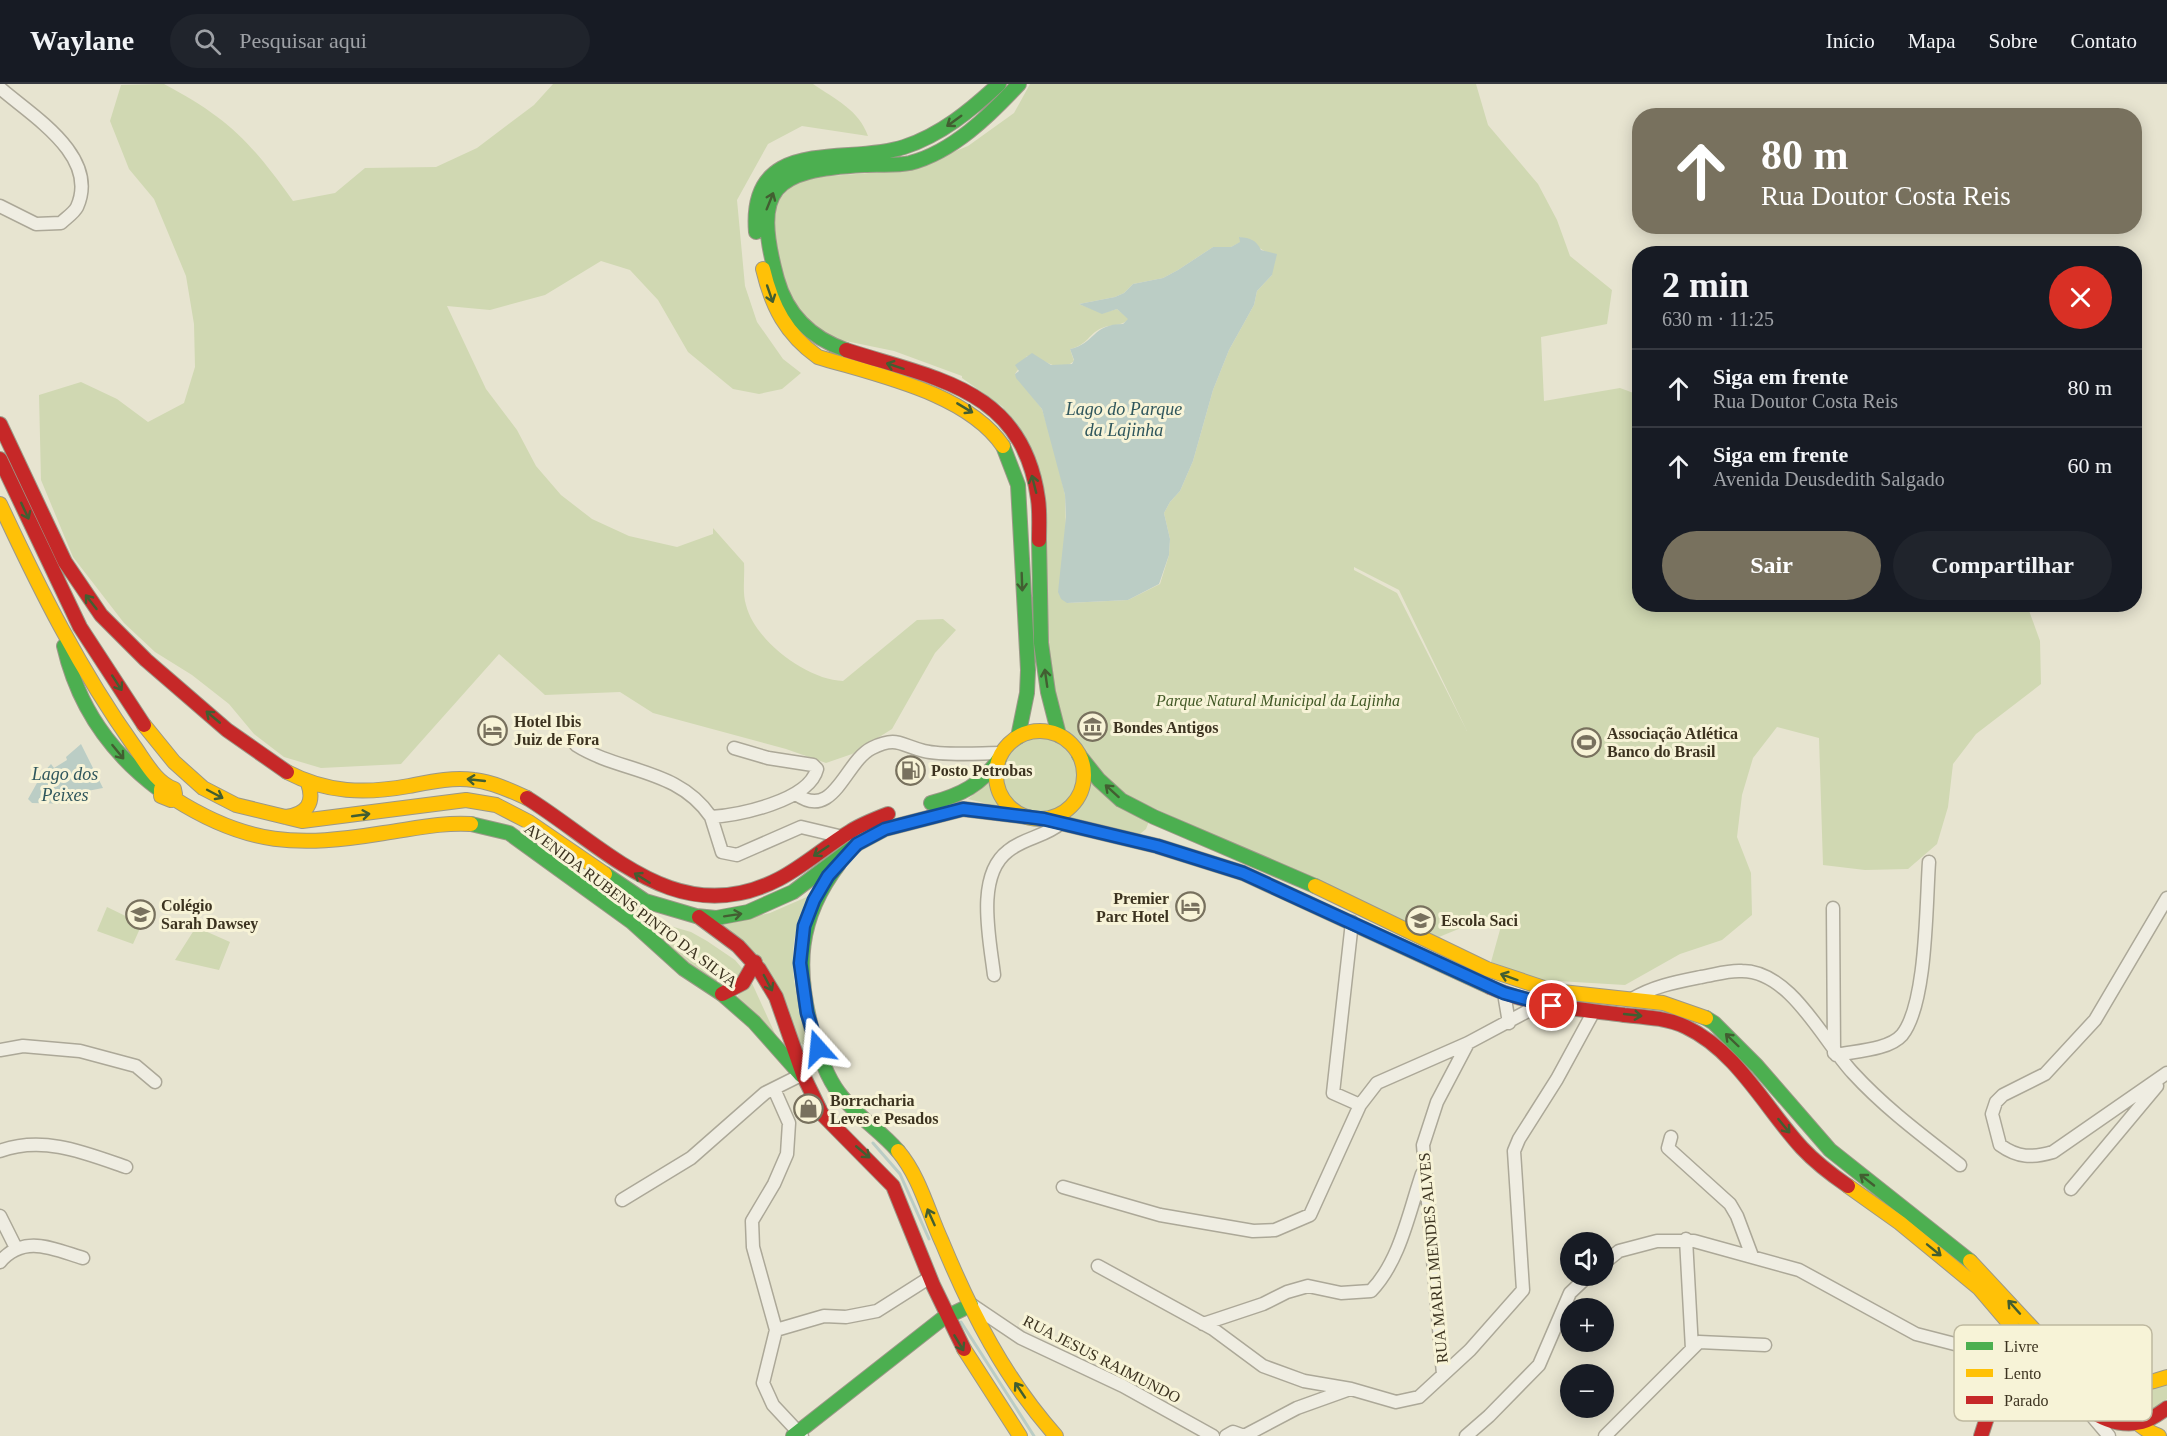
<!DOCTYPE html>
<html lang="pt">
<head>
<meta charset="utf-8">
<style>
  :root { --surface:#171b24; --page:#20242c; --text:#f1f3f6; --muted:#9ea1a6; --line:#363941; --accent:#78715e }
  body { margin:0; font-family:Georgia,serif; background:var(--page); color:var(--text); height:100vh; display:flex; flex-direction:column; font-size:22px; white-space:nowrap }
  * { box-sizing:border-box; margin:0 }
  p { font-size:20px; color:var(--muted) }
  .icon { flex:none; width:33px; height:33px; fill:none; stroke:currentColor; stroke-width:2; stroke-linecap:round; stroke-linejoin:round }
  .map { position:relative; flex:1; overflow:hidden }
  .side { position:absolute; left:1632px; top:162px; width:510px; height:366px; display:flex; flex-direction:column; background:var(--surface); border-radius:24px; box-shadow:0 3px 15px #0003 }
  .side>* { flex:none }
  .top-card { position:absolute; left:1632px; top:24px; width:510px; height:126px; border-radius:24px; box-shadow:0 3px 15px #0003; background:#78715e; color:#fff; overflow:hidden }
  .buttons { position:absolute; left:1560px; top:1148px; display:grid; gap:12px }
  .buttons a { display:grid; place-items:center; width:54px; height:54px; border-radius:50%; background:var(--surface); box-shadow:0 3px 15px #0003; font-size:30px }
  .pin { position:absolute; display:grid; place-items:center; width:51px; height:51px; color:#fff; margin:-26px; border:3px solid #fff; border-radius:50%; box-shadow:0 2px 6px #0007 }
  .me { position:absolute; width:66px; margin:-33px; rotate:342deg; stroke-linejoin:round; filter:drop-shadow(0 0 4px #0008) }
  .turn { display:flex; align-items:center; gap:21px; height:126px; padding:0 30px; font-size:27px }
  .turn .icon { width:78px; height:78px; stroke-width:2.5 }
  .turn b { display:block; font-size:42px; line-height:51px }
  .round { display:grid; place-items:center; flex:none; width:63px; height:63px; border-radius:32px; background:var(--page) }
  .head { display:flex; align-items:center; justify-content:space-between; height:102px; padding:0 30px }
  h1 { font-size:36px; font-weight:700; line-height:45px }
  .cta { display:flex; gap:12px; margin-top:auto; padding:12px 30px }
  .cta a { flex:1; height:69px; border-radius:36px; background:var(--accent); color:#fff; font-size:24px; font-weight:700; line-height:69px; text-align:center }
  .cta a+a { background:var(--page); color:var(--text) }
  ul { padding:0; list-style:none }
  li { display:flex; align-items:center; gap:18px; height:78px; padding:0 30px; border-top:2px solid var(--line) }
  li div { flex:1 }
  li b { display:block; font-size:22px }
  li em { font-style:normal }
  header { display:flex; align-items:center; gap:36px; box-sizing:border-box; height:84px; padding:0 30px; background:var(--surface); border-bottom:2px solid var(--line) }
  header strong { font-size:28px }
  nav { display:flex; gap:33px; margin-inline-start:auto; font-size:21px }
  .search { width:420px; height:54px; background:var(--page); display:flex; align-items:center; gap:15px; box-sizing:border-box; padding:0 21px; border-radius:33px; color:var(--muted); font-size:22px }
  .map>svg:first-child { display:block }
  .green { fill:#d0d8b2; fill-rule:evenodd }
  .water { fill:#bbcdc5 }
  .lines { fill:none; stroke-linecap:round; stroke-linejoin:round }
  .stream { stroke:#bbcdc5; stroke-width:3 }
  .street-casing { stroke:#aca898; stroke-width:15 }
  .fast-casing { stroke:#9c9888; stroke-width:16 }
  .slow-casing { stroke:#9c9888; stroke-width:16 }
  .jam-casing { stroke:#9c9888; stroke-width:16 }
  .street { stroke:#efede2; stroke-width:12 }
  .fast { stroke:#4caf50; stroke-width:14 }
  .slow { stroke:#ffc107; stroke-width:14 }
  .jam { stroke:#c62828; stroke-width:14 }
  .oneway { stroke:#425e31 }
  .route-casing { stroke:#114b97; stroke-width:15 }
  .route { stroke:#1a73e8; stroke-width:10 }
  .labels { text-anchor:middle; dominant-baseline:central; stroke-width:6; stroke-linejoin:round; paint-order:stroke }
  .park-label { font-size:16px; font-style:italic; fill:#425926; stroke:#f7f3d7 }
  .poi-label { font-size:16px; font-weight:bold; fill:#3c3320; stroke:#f7f3d7; text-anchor:start }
  .street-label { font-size:16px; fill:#3c3320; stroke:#f7f3d7 }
  .water-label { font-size:18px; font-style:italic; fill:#2f565c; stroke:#f7f3d7 }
  .key { fill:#f7f3d7; stroke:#bfb9a0; stroke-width:1.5 }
  .key-label { font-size:16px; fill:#3c3320 }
</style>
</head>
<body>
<header>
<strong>Waylane</strong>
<div class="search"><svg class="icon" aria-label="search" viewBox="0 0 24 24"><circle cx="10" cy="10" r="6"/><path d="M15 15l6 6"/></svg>Pesquisar aqui</div>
<nav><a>Início</a><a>Mapa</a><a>Sobre</a><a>Contato</a></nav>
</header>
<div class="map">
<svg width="2167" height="1352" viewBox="0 0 2167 1352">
  <rect width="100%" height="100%" fill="#e7e4d0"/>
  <path class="green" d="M164,0C228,34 251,58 293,117L335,109L365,84L436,83L477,64L534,21L553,0H813C835,15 859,26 868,52L802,42L768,60L737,116L745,202L757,238L783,275L801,289L782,305L759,310L733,305L688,268L658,216L630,186L601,177L545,211L490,226L447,222L486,305L517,346L536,382L561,411L592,435L629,452L677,463L713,450V444L744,479C745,492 742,508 746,521C755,557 807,596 843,597L917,536L943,535L956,546L935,569L892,645L852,670L826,679L786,665L653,629L620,608L545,611L499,570L401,680L321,684L284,673L254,650L229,620L192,591L155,568L124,539L73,473L41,396L39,311L81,298L117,315L148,338L184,319L195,283L194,240L186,192L154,115L129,85L110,37L121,1Z
    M1030,0H1476L1488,41L1538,100L1557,136L1570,172L1612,206L1607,240L1541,253L1544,317L1620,304L1639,311L1640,520L2027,521L2040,557L2041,600L1976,650L1953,680L1948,723L1937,760L1908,785L1865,786L1823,781L1819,654L1777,643L1753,674L1742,711L1737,753L1751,789L1752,831L1722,856L1680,870L1625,901L1541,896L1491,878L1503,835L1495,830L1439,853L1136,716L1117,704L1086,674L1066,647L1049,593L1041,415L1003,323L962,294V292L894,267L831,254L797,228L781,192L774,150L776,120L787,106L804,94L909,86L968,62L1014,29ZM1240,153L1268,169L1272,191L1257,207L1254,221L1229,266L1213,306L1193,377L1180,407L1170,418L1164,429L1170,455L1169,471L1160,500L1128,516L1068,519L1065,411L1055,368L1042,325L1015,290L1027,272C1043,272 1058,292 1074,277L1070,265C1088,261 1089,249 1102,244C1111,240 1121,243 1129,235L1117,225L1102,229L1079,220L1115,213L1124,209L1133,200L1163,194L1178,186L1213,163H1231L1241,158ZM1354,483L1399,506L1467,647L1397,509L1354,486Z
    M1001 690a40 40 0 1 1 80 0a40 40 0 1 1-80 0Z
    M1084,679L1151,732L1146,745L1135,754L1059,730C1080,716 1084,703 1084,679Z
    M994,694L996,710L1004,724L968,715Z
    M593,797L660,839L691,848L707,857L735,876L747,890L746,893L722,902L682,875L591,799Z
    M809,812C807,825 798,838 795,852C788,892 800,927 811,964L800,959L784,922L719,840L770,829Z
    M107,823L142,840L133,860L97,847Z
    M196,843L230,858L219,886L175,876Z
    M751,897L777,954L736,914Z
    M2167,1300V1315L2159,1324L2137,1330L2140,1308Z"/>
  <path class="water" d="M1239,153C1251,154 1256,156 1261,166L1277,170L1272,191L1257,207L1254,221L1229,266L1213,306L1193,377L1180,407L1170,418L1164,429L1170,455L1169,471L1159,500L1128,516L1067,519L1061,515L1058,508L1066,433L1065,411L1042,325L1016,294L1015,290L1019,287L1015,281L1032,269L1051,281L1072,280L1074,276L1070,265C1095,260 1092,240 1123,240L1128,235L1117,225L1102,230L1079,220L1115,213L1124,209L1133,200L1163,194L1178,186L1213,163H1231L1240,158Z
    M81,660L103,704L87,707L77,720L32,719L28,715L42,690L51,680L54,684L67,676L66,673Z"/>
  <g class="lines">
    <path class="stream" d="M873,1059L900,1090L929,1155
      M961,1238L1034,1352"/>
    <defs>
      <path id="street" d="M0,4C32,32 100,72 77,123C74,129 66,134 61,139L36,140L0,122
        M576,661C620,689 678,684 711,733C739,731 809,717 817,685L813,681L768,674L734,664
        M796,710C834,738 845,677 872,664C897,652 900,661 924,667C945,672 980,669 1002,669
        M711,733L722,768L737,771L801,743L843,753
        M2167,814L2095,936L2045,990L2003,1011L1996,1018L1992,1030L2000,1061C2018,1074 2032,1074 2053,1068L2167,989
        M1833,824L1834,969
        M1352,838L1333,1009L1360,1021
        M994,891C990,856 975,792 1008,767C1025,753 1045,753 1061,739
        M1504,909L1509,939
        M1632,915C1654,902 1676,898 1701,893C1714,891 1728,886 1742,887C1791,887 1823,957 1853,989C1885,1024 1923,1052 1960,1081
        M0,966L23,962L80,967L136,982L155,998
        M1836,971C1855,967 1889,966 1902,951C1927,920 1926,820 1929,778
        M774,1005L789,1039L787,1070L774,1100L752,1137L753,1163L776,1246L763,1299L773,1321L802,1352
        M1671,1053L1668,1064L1730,1120L1737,1132L1752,1172
        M0,1067C43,1051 86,1069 126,1083
        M1063,1103L1160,1131L1253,1147L1275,1146L1310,1131L1360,1021L1377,999L1468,959L1541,920
        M2071,1105L2157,1002
        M622,1116L691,1074L765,1009L801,991
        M0,1132L16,1164
        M1686,1155L1692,1265
        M0,1178C24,1150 53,1165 83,1174
        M1604,1179L1619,1167L1657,1157H1694L1799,1186L1916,1250L2017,1276
        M1098,1182L1213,1245L1263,1282L1304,1297L1351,1305L1396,1318L1419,1313L1470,1266L1523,1206L1514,1067L1519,1055L1557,995L1594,927
        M972,1221L1021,1254L1123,1302L1213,1352
        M1203,1240L1263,1220L1287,1208L1308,1202L1341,1209L1371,1207C1400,1177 1409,1128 1422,1090
        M776,1246L824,1232L846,1233L877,1227L929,1194
        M1443,1290L1423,1061L1437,1018L1468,959
        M2092,1332L2109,1352
        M1226,1352L1233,1348L1244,1352
        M1244,1352L1297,1324L1350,1305
        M1466,1352L1489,1332L1539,1281L1570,1209L1589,1191
        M1605,1352L1699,1258L1765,1261"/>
      <path id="fast" d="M756,148C748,50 846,82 904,63C941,51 971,26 999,0
        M846,266C811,254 787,231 777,195C752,103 773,86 864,81C879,80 895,82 910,79C953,68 990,31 1019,0
        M1003,362L1018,401L1028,586L1027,609L1018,653
        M1039,456L1041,559L1048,608L1059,651
        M64,562C78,623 110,669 160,706
        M1079,671L1099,696L1121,716L1154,733L1315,802
        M931,719C961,711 981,701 999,675
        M1044,735L1157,762L1243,789L1490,903
        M471,740L509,749L632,838L684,885L722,910L754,938L801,991
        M839,780C797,835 795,885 813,950C819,969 826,992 839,1009C855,1031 880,1046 898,1067
        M605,790L645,817L696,832L716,834L748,828L793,808L857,760L885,745L963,725L1028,733
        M1706,934L1714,939L1757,982L1830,1066L1970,1177
        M793,1352L942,1235L971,1221"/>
      <path id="slow" d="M763,185C772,223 786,250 818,273C877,291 967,309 1003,362
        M0,420C39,504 80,586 134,662C145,677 156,699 174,705L175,710L171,716L161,712V705L165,702
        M144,641L174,678L203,704L236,721L302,737L466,716L496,721L529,738L605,790
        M996 691a44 44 0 1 1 88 0a44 44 0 1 1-88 0Z
        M287,688C327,709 365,710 409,702C430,698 452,693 474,696C492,698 510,706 527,714
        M173,714C248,762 298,763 384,749C413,745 442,738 471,740
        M286,733C307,730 315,719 308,699
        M1315,802L1487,885L1553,907L1663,919L1706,934
        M898,1067C920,1093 928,1128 942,1158C971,1228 1005,1295 1056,1352
        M1848,1102L1900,1139L1979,1204L2042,1278
        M1970,1177L2078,1293C2106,1306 2138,1303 2167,1293
        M964,1265L1020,1352
        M2143,1299L2130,1315C2127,1335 2142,1345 2159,1352"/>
      <path id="jam" d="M846,266C935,295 1023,304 1038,415C1040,428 1039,442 1039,456
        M0,340L65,478L101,531L146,576L227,646L287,688
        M0,375L80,543L144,641
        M527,714C606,763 677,848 779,795C804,782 826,762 851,747C862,740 875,735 888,730
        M699,833L738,862L759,885L776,913L804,993L822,1030L893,1102L933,1201L964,1265
        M1490,903C1532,922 1578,925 1624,931C1645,933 1667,934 1686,943C1737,967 1766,1025 1802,1064C1816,1079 1832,1091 1848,1102
        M722,910L743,899L755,878
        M2042,1278C2066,1307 2099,1348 2142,1338C2151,1336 2160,1329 2167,1324
        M1981,1352C1991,1319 2004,1290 2029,1266"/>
    </defs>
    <use href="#street" class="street-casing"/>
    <use href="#fast" class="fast-casing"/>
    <use href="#slow" class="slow-casing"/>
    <use href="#jam" class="jam-casing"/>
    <use href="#street" class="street"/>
    <use href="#fast" class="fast"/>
    <use href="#slow" class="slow"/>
    <use href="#jam" class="jam"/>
  </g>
  <defs><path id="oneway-shaft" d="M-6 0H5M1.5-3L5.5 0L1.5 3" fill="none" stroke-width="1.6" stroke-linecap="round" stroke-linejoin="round" transform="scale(1.5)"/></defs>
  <g class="oneway">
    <use href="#oneway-shaft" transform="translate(954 37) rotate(144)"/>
    <use href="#oneway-shaft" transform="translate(770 117) rotate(-68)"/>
    <use href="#oneway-shaft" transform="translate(770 210) rotate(71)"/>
    <use href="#oneway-shaft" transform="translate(895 282) rotate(-162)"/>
    <use href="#oneway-shaft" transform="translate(965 324) rotate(31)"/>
    <use href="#oneway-shaft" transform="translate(1034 400) rotate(-104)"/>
    <use href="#oneway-shaft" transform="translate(25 427) rotate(65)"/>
    <use href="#oneway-shaft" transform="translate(1022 498) rotate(88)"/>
    <use href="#oneway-shaft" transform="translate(91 518) rotate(-128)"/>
    <use href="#oneway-shaft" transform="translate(1046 594) rotate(-98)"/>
    <use href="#oneway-shaft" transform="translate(117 599) rotate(57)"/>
    <use href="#oneway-shaft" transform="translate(213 633) rotate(-140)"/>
    <use href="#oneway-shaft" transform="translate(118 668) rotate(51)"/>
    <use href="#oneway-shaft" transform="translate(476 696) rotate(-174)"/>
    <use href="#oneway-shaft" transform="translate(1112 707) rotate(-138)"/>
    <use href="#oneway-shaft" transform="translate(215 710) rotate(28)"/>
    <use href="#oneway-shaft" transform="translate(361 731) rotate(-8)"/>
    <use href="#oneway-shaft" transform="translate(821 767) rotate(146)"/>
    <use href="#oneway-shaft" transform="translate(642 794) rotate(-148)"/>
    <use href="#oneway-shaft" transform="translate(733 831) rotate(-9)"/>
    <use href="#oneway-shaft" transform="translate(1509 893) rotate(-160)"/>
    <use href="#oneway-shaft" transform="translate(768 899) rotate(62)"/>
    <use href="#oneway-shaft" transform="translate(1633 931) rotate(6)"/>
    <use href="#oneway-shaft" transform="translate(1732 956) rotate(-136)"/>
    <use href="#oneway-shaft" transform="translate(1784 1042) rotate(51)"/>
    <use href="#oneway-shaft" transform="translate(863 1068) rotate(40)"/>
    <use href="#oneway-shaft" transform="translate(1867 1096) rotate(-142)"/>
    <use href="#oneway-shaft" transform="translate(931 1133) rotate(-114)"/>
    <use href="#oneway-shaft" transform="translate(1934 1166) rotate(39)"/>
    <use href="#oneway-shaft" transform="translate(2014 1223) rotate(-132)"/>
    <use href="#oneway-shaft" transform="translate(959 1259) rotate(59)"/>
    <use href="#oneway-shaft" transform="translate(1020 1306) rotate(-124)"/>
  </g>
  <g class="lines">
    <defs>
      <path id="route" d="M818,964L807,929L800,879L804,842L814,816L828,792L857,760L885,745L963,725L1044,735L1157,762L1243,789L1504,909L1552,922"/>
    </defs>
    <use href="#route" class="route-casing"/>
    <use href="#route" class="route"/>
  </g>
  <defs>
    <symbol id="museum-ring" viewBox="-11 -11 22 22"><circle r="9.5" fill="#f7f3d7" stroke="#78715e" stroke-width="1.5"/><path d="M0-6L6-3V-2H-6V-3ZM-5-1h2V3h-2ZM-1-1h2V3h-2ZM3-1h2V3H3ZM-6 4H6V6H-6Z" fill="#78715e"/></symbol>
    <symbol id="hotel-ring" viewBox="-11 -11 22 22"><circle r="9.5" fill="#f7f3d7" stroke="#78715e" stroke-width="1.5"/><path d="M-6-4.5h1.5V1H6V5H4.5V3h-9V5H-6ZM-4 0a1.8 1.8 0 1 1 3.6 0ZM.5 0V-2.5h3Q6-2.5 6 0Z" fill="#78715e"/></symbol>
    <symbol id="stadium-ring" viewBox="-11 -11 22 22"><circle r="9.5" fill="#f7f3d7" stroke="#78715e" stroke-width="1.5"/><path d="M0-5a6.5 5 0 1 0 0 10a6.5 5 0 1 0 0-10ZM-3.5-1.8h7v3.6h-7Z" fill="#78715e"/></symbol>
    <symbol id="fuel-ring" viewBox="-11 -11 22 22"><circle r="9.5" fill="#f7f3d7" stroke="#78715e" stroke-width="1.5"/><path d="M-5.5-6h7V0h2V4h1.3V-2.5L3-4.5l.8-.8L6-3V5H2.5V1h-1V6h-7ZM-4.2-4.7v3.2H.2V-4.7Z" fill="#78715e"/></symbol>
    <symbol id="school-ring" viewBox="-11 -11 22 22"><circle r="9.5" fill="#f7f3d7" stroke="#78715e" stroke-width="1.5"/><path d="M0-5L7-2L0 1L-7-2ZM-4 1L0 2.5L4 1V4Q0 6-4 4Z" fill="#78715e"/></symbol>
    <symbol id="shop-ring" viewBox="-11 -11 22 22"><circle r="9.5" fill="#f7f3d7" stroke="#78715e" stroke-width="1.5"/><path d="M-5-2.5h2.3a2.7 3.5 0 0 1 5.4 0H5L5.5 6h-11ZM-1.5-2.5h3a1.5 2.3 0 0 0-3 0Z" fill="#78715e"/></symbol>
  </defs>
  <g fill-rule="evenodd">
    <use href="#museum-ring" x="1076" y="626" width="33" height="33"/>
    <use href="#hotel-ring" x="476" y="630" width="33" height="33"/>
    <use href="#stadium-ring" x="1570" y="642" width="33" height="33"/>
    <use href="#fuel-ring" x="894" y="670" width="33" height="33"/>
    <use href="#hotel-ring" x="1174" y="806" width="33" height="33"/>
    <use href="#school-ring" x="124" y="814" width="33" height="33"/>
    <use href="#school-ring" x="1404" y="820" width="33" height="33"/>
    <use href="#shop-ring" x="792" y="1008" width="33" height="33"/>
  </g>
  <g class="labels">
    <g class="park-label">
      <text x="1278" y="616">Parque Natural Municipal da Lajinha</text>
    </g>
    <g class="poi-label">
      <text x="514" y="637">Hotel Ibis<tspan x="514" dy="18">Juiz de Fora</tspan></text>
      <text x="1113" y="643">Bondes Antigos</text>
      <text x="1607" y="649">Associação Atlética<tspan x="1607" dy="18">Banco do Brasil</tspan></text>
      <text x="931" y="686">Posto Petrobas</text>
      <text x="1169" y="814" text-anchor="end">Premier<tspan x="1169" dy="18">Parc Hotel</tspan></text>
      <text x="161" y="821">Colégio<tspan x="161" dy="18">Sarah Dawsey</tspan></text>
      <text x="1441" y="836">Escola Saci</text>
      <text x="830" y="1016">Borracharia<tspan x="830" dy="18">Leves e Pesados</tspan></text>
    </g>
    <g class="street-label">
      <text transform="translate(631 821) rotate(37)">AVENIDA RUBENS PINTO DA SILVA</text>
      <text transform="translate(1433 1174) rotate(-95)">RUA MARLI MENDES ALVES</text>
      <text transform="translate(1102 1275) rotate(27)">RUA JESUS RAIMUNDO</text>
    </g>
    <g class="water-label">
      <text x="1124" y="325">Lago do Parque<tspan x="1124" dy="21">da Lajinha</tspan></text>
      <text x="65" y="690">Lago dos<tspan x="65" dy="21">Peixes</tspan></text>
    </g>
  </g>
  <rect x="1954" y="1241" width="198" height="96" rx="9" class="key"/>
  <rect x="1966" y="1258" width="27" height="8" fill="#4caf50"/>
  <rect x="1966" y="1285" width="27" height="8" fill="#ffc107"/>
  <rect x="1966" y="1312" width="27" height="8" fill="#c62828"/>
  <g class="key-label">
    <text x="2004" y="1268">Livre</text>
    <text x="2004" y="1295">Lento</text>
    <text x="2004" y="1322">Parado</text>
  </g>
</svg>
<div class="buttons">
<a><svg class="icon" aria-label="sound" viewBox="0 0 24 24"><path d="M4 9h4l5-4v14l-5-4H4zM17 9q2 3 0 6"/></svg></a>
<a>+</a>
<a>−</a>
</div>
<div class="pin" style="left:1552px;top:922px;background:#d93025"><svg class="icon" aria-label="arrive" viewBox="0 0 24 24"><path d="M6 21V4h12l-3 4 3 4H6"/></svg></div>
<svg class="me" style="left:818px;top:964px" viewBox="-20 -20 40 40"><path d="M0-17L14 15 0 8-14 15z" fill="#1a73e8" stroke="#fff" stroke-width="4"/></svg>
<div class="top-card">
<div class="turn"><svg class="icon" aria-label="ahead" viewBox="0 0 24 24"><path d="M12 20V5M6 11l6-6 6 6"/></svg><div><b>80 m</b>Rua Doutor Costa Reis</div></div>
</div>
<section class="side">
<div class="head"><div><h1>2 min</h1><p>630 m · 11:25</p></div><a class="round" style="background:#d93025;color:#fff"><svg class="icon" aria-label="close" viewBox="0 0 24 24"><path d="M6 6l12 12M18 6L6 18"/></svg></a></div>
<ul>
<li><svg class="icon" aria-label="ahead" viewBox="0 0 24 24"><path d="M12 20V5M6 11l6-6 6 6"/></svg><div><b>Siga em frente</b><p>Rua Doutor Costa Reis</p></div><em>80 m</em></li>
<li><svg class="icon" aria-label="ahead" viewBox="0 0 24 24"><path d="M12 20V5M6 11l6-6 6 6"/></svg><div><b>Siga em frente</b><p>Avenida Deusdedith Salgado</p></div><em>60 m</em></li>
</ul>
<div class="cta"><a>Sair</a><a>Compartilhar</a></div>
</section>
</div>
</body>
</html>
